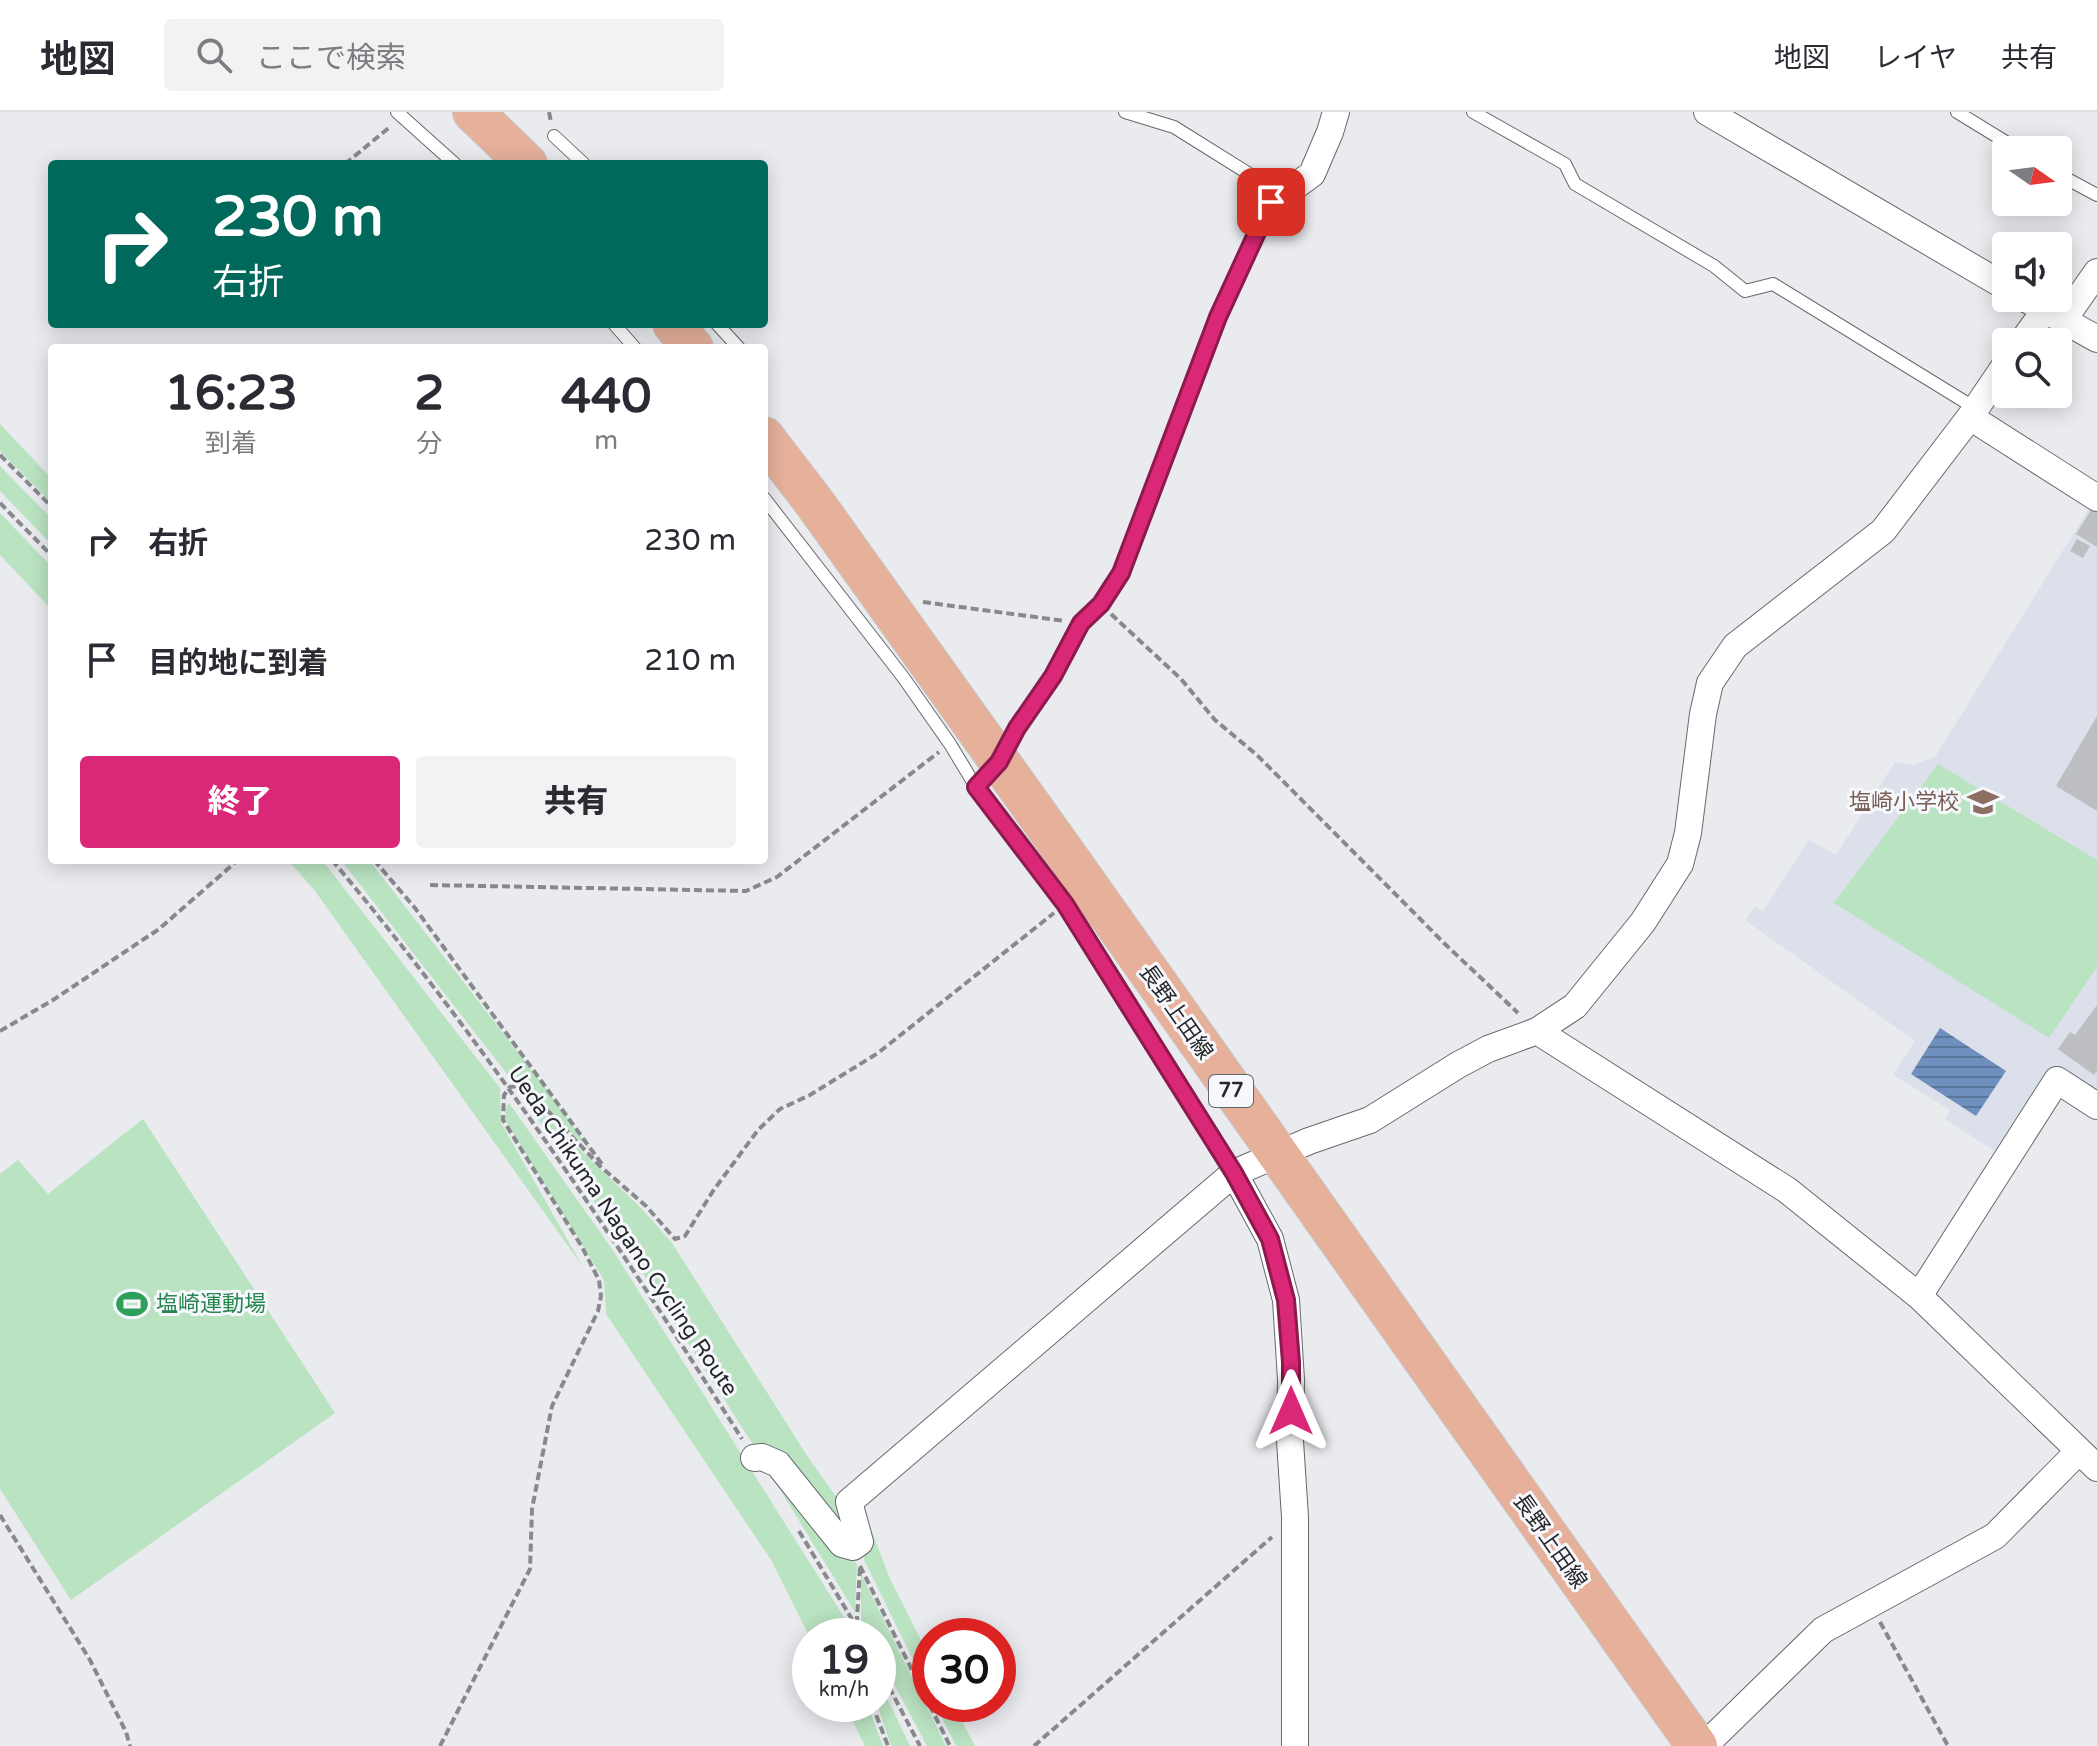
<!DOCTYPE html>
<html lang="ja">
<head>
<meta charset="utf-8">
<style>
  :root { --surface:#fff; --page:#f2f2f3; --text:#2b2b33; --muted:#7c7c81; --line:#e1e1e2; --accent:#db2777 }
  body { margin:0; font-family:"Varela Round","Noto Sans JP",sans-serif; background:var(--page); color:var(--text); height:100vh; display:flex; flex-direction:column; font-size:30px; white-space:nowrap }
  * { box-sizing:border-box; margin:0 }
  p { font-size:26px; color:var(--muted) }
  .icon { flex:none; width:44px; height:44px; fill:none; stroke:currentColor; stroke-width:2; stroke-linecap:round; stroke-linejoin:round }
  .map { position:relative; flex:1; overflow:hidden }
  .sheet { position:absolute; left:48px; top:232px; width:720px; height:520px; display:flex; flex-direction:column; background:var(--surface); border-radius:8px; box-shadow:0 4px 20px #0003 }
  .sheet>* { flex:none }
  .guide { position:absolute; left:48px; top:48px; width:720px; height:168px; border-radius:8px; box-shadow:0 4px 20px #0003; background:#00695c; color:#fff; overflow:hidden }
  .needle { width:52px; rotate:104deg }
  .fabs { position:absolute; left:1992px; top:24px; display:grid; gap:16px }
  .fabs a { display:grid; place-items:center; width:80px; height:80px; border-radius:8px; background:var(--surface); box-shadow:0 4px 20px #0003; font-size:40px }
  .speed { position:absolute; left:792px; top:1506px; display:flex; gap:16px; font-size:40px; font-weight:700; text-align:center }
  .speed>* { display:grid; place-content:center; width:104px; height:104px; border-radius:50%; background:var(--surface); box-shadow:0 4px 20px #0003; line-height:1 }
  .speed small { font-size:20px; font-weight:400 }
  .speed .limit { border:12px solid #d22; background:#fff; color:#111 }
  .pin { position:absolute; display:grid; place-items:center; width:68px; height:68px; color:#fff; margin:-34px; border-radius:16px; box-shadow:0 4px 12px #0006 }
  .me { position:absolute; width:88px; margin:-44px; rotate:0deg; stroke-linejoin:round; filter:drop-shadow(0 0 6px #0008) }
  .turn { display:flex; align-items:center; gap:28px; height:168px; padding:0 32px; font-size:36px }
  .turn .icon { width:104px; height:104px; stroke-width:2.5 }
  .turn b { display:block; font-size:56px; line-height:68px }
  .eta { display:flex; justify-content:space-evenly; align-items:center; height:136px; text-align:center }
  .eta b { font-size:48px; font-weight:800; line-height:56px }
  .button { display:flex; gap:16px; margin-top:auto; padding:16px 32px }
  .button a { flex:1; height:92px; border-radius:8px; background:var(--accent); color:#fff; font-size:32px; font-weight:800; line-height:92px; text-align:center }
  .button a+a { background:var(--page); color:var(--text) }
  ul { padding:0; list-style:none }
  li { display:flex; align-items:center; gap:24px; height:120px; padding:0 32px }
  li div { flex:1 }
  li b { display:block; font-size:30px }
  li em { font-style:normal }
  header { display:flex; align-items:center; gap:48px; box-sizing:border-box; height:112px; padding:0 40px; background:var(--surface); border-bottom:2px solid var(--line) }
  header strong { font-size:38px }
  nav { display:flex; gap:44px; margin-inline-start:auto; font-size:28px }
  .search { width:560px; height:72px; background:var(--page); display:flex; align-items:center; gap:20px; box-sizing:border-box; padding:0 28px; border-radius:8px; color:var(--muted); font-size:30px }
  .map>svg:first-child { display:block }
  .built { fill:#dbe0eb }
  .green { fill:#bae3c2 }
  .water { fill:url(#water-rules) }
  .building { fill:#bcbec2 }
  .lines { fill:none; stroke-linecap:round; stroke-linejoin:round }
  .service-casing { stroke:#67696c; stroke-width:14 }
  .minor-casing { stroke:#67696c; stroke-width:28 }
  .primary-casing { stroke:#c7c7c7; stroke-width:42 }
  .path { stroke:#88898c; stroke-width:4; stroke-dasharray:8 4; stroke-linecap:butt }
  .service { stroke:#fff; stroke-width:12 }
  .minor { stroke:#fff; stroke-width:26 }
  .primary { stroke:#e6b09b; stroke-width:40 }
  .route-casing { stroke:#8e194d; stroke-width:20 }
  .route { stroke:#db2777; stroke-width:14 }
  .labels { text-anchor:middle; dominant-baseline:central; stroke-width:6; stroke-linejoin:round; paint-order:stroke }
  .shield { fill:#f6f8fd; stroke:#646668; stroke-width:2 }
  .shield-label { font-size:20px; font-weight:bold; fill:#262728 }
  .education-label { font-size:22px; fill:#785e54; stroke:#f6f8fd; text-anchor:end }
  .street-label { font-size:22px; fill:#262728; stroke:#f6f8fd }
  .leisure-label { font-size:22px; fill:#27864d; stroke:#f6f8fd; text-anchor:start }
</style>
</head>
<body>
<header>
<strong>地図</strong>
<div class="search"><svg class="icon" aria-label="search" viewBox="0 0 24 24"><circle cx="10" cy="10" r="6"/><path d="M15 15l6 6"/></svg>ここで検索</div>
<nav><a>地図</a><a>レイヤ</a><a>共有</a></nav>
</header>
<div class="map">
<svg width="2097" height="1634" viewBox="0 0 2097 1634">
  <defs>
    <pattern id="water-rules" width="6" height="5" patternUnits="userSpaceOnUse" patternTransform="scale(2)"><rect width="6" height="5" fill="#6f90bf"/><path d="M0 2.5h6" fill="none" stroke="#5b769b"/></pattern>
  </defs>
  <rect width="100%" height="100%" fill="#e9ebef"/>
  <path class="built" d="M2093,390L2097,393V985L2055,959L2001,1043L1945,1007L1950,998L1893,963L1915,929L1745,808L1755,795L1763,799L1809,728L1836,743L1895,650L1912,653L1935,645Z"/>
  <path class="green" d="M0,312L52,367V391L0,339Z
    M0,354L52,407V433L0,379Z
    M0,401L52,455V498L0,443Z
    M1938,652L2097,748V855L2049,926L1834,791Z
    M288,748H322L500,976L501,1011L583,1155L315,779Z
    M341,748H369L544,974L589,1036L514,971Z
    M519,979L641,1096L672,1131L808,1345L842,1393L855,1424L754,1334L654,1178Z
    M509,991L614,1140L847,1510L849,1524L810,1526L771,1448L606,1202L604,1168L505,1008V998Z
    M143,1007L335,1301L71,1488L0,1377V1062L18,1048L48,1082Z
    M765,1353L857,1452L855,1500Z
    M862,1393L890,1467L930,1546V1582L864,1448Z
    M861,1462L946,1634H927L878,1542V1524H868L861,1511Z
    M878,1567L910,1634H891L877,1592Z
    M844,1592H867L883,1634H865Z
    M935,1592H953L975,1634H956Z"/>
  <path class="water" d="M1940,916L2006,959L1976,1004L1911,962Z"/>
  <path class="building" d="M2094,393L2097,394V435L2076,422Z
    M2077,427L2090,434L2083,446L2070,439Z
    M2097,604V699L2056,674Z
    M2097,893V959L2094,963L2058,937L2070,920L2075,923Z"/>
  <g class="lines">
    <defs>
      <path id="service" d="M397,0L455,52
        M1473,0L1565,52L1575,72L1714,154L1745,179L1773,172L1975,296
        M1957,0L2019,38
        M554,24L584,52
        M2058,62L2097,83
        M614,212L635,236
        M717,212L739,236
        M764,386L903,565L950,632L976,675L1065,792L1234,1061
        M976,675L999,650L1017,616L1053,564L1081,511L1101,492L1121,461L1218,205L1271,90L1283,83L1174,15L1125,0"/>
      <path id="minor" d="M1707,0L2006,175
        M1283,83L1312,62L1330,20L1336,0
        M2024,186L2097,227
        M2064,207L2097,160
        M2022,230L2045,198
        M1970,305L2097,386
        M1537,919L1787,1078L1919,1184L2097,1356
        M1234,1061L1270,1127L1286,1188L1291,1268L1290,1329L1295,1405V1634
        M1919,1184L2057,968L2097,994
        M754,1346L762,1345L778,1352L842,1432L853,1435L860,1430L849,1390L1234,1061L1309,1029L1370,1008L1458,953L1488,937L1537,919L1575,894L1643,810L1680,752L1688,721L1703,602L1710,571L1735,534L1883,419L1970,305L2006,252
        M1704,1634L1823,1518L1995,1424L2079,1339"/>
      <path id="primary" d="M473,0L527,52
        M673,212L693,236
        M764,325L814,390L1072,751L1697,1634"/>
    </defs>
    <use href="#service" class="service-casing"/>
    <use href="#minor" class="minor-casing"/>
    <use href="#primary" class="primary-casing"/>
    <path class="path" d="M549,0L551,10
      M345,52L391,14
      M0,343L52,395
      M0,391L52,444
      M923,490L1065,509
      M1111,502L1181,567L1215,608L1257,643L1445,832L1518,901
      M332,748C485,930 615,1127 742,1327
      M374,748L415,796L604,1055
      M430,773L746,779L777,765L939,640
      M0,919L53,888L159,817L238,748
      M0,1403L90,1548L126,1620L130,1634
      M799,1419L862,1524
      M860,1454L950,1634
      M1880,1510L1948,1634
      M856,1524L860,1455
      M878,1554L920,1634
      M872,1592L888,1634
      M440,1634L530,1457L532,1397L552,1294L598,1199L601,1184L599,1168L582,1135L503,1008L504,983L510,975L517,974L526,976L600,1054L646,1094L675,1127L685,1124L713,1079L758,1018L780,997L810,983L878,941L1054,801
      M1034,1634L1272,1425"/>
    <use href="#service" class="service"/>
    <use href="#minor" class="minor"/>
    <use href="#primary" class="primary"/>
  </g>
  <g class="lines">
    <defs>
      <path id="route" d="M1271,90L1218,205L1121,461L1101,492L1081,511L1053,564L1017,616L999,650L976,675L1065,792L1234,1061L1270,1127L1286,1188L1291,1250V1299"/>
    </defs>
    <use href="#route" class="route-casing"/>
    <use href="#route" class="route"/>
  </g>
  <defs>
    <symbol id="school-bare" viewBox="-9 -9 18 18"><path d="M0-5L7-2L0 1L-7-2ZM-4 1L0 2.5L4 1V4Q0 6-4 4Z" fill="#8d6e63" stroke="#f6f8fd" stroke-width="2.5" paint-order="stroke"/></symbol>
    <symbol id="stadium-bare" viewBox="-9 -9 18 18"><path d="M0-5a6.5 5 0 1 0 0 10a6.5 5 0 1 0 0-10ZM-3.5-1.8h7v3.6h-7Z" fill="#2e9e5b" stroke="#f6f8fd" stroke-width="2.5" paint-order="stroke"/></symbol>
  </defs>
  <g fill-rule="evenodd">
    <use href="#school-bare" x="1961" y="668" width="44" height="44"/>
    <use href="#stadium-bare" x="110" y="1170" width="44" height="44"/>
  </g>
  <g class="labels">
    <rect class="shield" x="1209" y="963" width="44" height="32" rx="6"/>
    <g class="shield-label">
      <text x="1231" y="979">77</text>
    </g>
    <g class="education-label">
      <text x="1959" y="690">塩崎小学校</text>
    </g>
    <g class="street-label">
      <text transform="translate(1176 900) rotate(55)">長野上田線</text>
      <text transform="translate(623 1119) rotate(56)">Ueda Chikuma Nagano Cycling Route</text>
      <text transform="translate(1550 1429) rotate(55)">長野上田線</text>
    </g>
    <g class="leisure-label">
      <text x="156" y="1192">塩崎運動場</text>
    </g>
  </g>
</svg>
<div class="fabs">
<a><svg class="needle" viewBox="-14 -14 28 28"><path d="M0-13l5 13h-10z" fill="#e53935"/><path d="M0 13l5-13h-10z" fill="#7c7c81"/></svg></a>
<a><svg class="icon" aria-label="sound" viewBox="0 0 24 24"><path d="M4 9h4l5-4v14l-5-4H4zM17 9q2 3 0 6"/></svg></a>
<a><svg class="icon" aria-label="search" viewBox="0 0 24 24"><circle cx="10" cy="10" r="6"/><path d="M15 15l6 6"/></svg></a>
</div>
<div class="speed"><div>19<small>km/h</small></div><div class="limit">30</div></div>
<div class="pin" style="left:1271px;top:90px;background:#d93025"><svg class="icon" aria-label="arrive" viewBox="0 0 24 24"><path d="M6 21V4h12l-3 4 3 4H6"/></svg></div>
<svg class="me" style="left:1291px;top:1299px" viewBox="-20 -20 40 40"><path d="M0-17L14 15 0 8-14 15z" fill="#db2777" stroke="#fff" stroke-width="4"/></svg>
<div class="guide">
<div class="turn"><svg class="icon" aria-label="right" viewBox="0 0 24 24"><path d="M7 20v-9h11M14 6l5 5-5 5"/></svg><div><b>230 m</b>右折</div></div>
</div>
<section class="sheet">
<div class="eta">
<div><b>16:23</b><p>到着</p></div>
<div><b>2</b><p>分</p></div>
<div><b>440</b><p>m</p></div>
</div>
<ul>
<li><svg class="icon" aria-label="right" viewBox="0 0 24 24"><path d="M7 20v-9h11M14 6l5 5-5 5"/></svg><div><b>右折</b></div><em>230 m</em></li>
<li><svg class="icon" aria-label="arrive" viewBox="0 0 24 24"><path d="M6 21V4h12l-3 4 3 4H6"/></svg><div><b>目的地に到着</b></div><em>210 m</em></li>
</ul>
<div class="button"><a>終了</a><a>共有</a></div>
</section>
</div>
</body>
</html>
